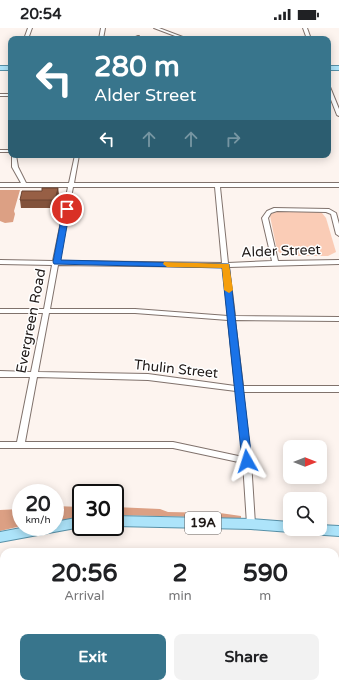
<!DOCTYPE html>
<html lang="en">
<head>
<meta charset="utf-8">
<style>
  :root { --surface:#fff; --page:#f2f2f2; --text:#202124; --muted:#757577; --accent:#38758c }
  body { margin:0; font-family:"Varela Round",sans-serif; background:var(--page); color:var(--text); height:100vh; display:flex; flex-direction:column; font-size:15px; white-space:nowrap }
  * { box-sizing:border-box; margin:0 }
  p { font-size:13px; color:var(--muted) }
  .icon { flex:none; width:22px; height:22px; fill:none; stroke:currentColor; stroke-width:2; stroke-linecap:round; stroke-linejoin:round }
  .map { position:relative; flex:1; overflow:hidden }
  .drawer { position:absolute; left:0px; top:520px; width:339px; height:140px; display:flex; flex-direction:column; background:var(--surface); border-radius:12px 12px 0 0; box-shadow:0 2px 10px #0003 }
  .drawer>* { flex:none }
  .hud { position:absolute; left:8px; top:8px; width:323px; height:122px; border-radius:8px; box-shadow:0 2px 10px #0003; background:#38758c; color:#fff; overflow:hidden }
  .needle { width:26px; rotate:90deg }
  .controls { position:absolute; left:283px; top:412px; display:grid; gap:8px }
  .controls a { display:grid; place-items:center; width:44px; height:44px; border-radius:8px; background:var(--surface); box-shadow:0 2px 10px #0003; font-size:20px }
  .speed { position:absolute; left:12px; top:456px; display:flex; gap:8px; font-size:20px; font-weight:700; text-align:center }
  .speed>* { display:grid; place-content:center; width:52px; height:52px; border-radius:50%; background:var(--surface); box-shadow:0 2px 10px #0003; line-height:1 }
  .speed small { font-size:10px; font-weight:400 }
  .speed .limit { border:2px solid #111; border-radius:6px; background:#fff; color:#111 }
  .pin { position:absolute; display:grid; place-items:center; width:34px; height:34px; color:#fff; margin:-17px; border:2px solid #fff; border-radius:50%; box-shadow:0 1px 4px #0007 }
  .me { position:absolute; width:44px; margin:-22px; rotate:354deg; stroke-linejoin:round; filter:drop-shadow(0 0 3px #0008) }
  .turn { display:flex; align-items:center; gap:14px; height:84px; padding:0 20px; font-size:18px }
  .turn .icon { width:52px; height:52px; stroke-width:2.5 }
  .turn b { display:block; font-size:28px; line-height:34px }
  .lanes { display:flex; align-items:center; height:38px; padding:0 20px; background:#0003; justify-content:center; gap:20px; direction:ltr }
  .lanes .off { opacity:.35 }
  .eta { display:flex; justify-content:space-evenly; align-items:center; height:68px; text-align:center }
  .eta b { font-size:24px; font-weight:800; line-height:28px }
  .action { display:flex; gap:8px; margin-top:auto; padding:8px 20px }
  .action a { flex:1; height:46px; border-radius:8px; background:var(--accent); color:#fff; font-size:16px; font-weight:800; line-height:46px; text-align:center }
  .action a+a { background:var(--page); color:var(--text) }
  .status { display:flex; justify-content:space-between; align-items:center; height:28px; padding:0 20px; background:var(--surface); direction:ltr }
  .status svg { height:11px; fill:currentColor }
  .map>svg:first-child { display:block }
  .green { fill:#faccb6 }
  .forest { fill:#dca084 }
  .water { fill:#ce9377 }
  .lines { fill:none; stroke-linecap:round; stroke-linejoin:round }
  .minor-casing { stroke:#80726c; stroke-width:2 }
  .major-casing { stroke:#5891a8; stroke-width:2 }
  .minor { fill:#fff; fill-rule:evenodd }
  .major { fill:#ade4fa; fill-rule:evenodd }
  .wall { fill:#82523b }
  .shaded-wall { fill:#6a4230 }
  .building { fill:#975f45; stroke:#6a4230 }
  .route { fill:#1a73e8; stroke:#114b97 }
  .slow { fill:#f59e0b }
  .labels { text-anchor:middle; dominant-baseline:central; stroke-width:3; stroke-linejoin:round; paint-order:stroke }
  .shield { fill:#fff; stroke:#625e5d; stroke-width:1 }
  .shield-label { font-size:13px; font-weight:bold; fill:#1f1917 }
  .street-label { font-size:14px; fill:#1f1917; stroke:#fff }
</style>
</head>
<body>
<div class="status"><b>20:54</b><svg viewBox="0 0 49 12"><path d="M0 12V9h3v3zM5 12V6h3v6zM10 12V3h3v9zM15 12V0h3v12zM26 1h20v11H26zM47 4h2v5h-2z"/></svg></div>
<div class="map">
<svg width="339" height="660" viewBox="0 0 339 660">
  <rect width="100%" height="100%" fill="#fdf4ef"/>
  <path class="green" d="M278,183H314L322,185L326,190L336,224L328,228H289L281,226L277,222L270,188L271,186Z"/>
  <path class="forest" d="M0,162H20L14,183L15,186L13,194L5,195L0,193Z
    M55,478L81,479V490L55,494Z
    M115,479L160,481L168,484L220,485L241,488V490L236,492L199,489L115,487Z
    M21,481V498L0,503V482Z"/>
  <path class="water" d="M335,628L339,633V660H127L126,656H335Z"/>
  <g class="lines">
    <defs>
      <path id="minor" d="M28,0H32L28,11H24Z
        M101,0H105L103,11H99Z
        M154,0H159L188,11H183Z
        M303,0H307L311,11H307Z
        M138,8H139V10L131,11Z
        M328,58L330,59L339,81V88L337,87L328,64Z
        M0,66H11V68H0Z
        M0,122H11V124H0Z
        M12,127H16L18,139L26,155H69L75,127H79L74,155H339V159H220L228,235L272,233L262,190L267,183L274,180L329,181L336,185L339,196V208L336,206L331,186L326,184L277,183L271,185L268,190L278,233L339,232V236L229,239L235,288L339,289V293L235,292L243,358H339V364H243L251,433L255,496L254,499L251,500L248,499L247,496L243,435L173,420H0V414H17L30,349H0V343L31,344L43,285H0V281H44L52,237L0,236V232L53,233L68,159H0V155H21L12,139ZM73,159H215L222,235L59,233ZM58,237L223,239L228,288L135,281H50ZM49,285H135L228,292L235,358L148,346L38,344ZM37,349L148,352L236,363L243,429L173,414H25Z"/>
      <path id="major" d="M0,38H11V42H0Z
        M328,38H339V42H328Z
        M115,488L251,491L290,494V501H295L290,504L251,501L115,498Z
        M81,489V499L0,514V504L26,499H55V494Z
        M320,497L339,498V508L310,506L306,505L304,501H320Z"/>
    </defs>
    <use href="#minor" class="minor-casing"/>
    <use href="#major" class="major-casing"/>
    <use href="#minor" class="minor"/>
    <use href="#major" class="major"/>
  </g>
  <path class="wall" d="M58,160L59,169L56,180H21L20,172L42,163Z"/>
  <path class="shaded-wall" d="M58,160L59,169L56,180L55,172Z"/>
  <path class="building" d="M42,160H58L55,172H20L22,163H42Z"/>
  <path class="route" d="M67,179L70,181L61,232L229,236L252,433L251,436L247,437L243,436L242,433L222,240L54,236L53,234L63,181Z"/>
  <path class="slow" d="M164,234L229,236L233,262L229,265L224,262L222,240L167,239L163,236Z"/>
  <g class="labels">
    <rect class="shield" x="185" y="484" width="36" height="22" rx="3"/>
    <g class="shield-label">
      <text x="203" y="495">19A</text>
    </g>
    <g class="street-label">
      <text transform="translate(281 223) rotate(-2)">Alder Street</text>
      <text transform="translate(31 293) rotate(-79)">Evergreen Road</text>
      <text transform="translate(176 341) rotate(6)">Thulin Street</text>
    </g>
  </g>
</svg>
<div class="controls">
<a><svg class="needle" viewBox="-14 -14 28 28"><path d="M0-13l5 13h-10z" fill="#e53935"/><path d="M0 13l5-13h-10z" fill="#757577"/></svg></a>
<a><svg class="icon" aria-label="search" viewBox="0 0 24 24"><circle cx="10" cy="10" r="6"/><path d="M15 15l6 6"/></svg></a>
</div>
<div class="speed"><div>20<small>km/h</small></div><div class="limit">30</div></div>
<div class="pin" style="left:67px;top:181px;background:#d93025"><svg class="icon" aria-label="arrive" viewBox="0 0 24 24"><path d="M6 21V4h12l-3 4 3 4H6"/></svg></div>
<svg class="me" style="left:247px;top:433px" viewBox="-20 -20 40 40"><path d="M0-17L14 15 0 8-14 15z" fill="#1a73e8" stroke="#fff" stroke-width="4"/></svg>
<div class="hud">
<div class="turn"><svg class="icon" aria-label="left" viewBox="0 0 24 24"><path d="M17 20v-9H6M10 6l-5 5 5 5"/></svg><div><b>280 m</b>Alder Street</div></div>
<div class="lanes"><svg class="icon" aria-label="left" viewBox="0 0 24 24"><path d="M17 20v-9H6M10 6l-5 5 5 5"/></svg><svg class="icon off" aria-label="ahead" viewBox="0 0 24 24"><path d="M12 20V5M6 11l6-6 6 6"/></svg><svg class="icon off" aria-label="ahead" viewBox="0 0 24 24"><path d="M12 20V5M6 11l6-6 6 6"/></svg><svg class="icon off" aria-label="right" viewBox="0 0 24 24"><path d="M7 20v-9h11M14 6l5 5-5 5"/></svg></div>
</div>
<section class="drawer">
<div class="eta">
<div><b>20:56</b><p>Arrival</p></div>
<div><b>2</b><p>min</p></div>
<div><b>590</b><p>m</p></div>
</div>
<div class="action"><a>Exit</a><a>Share</a></div>
</section>
</div>
</body>
</html>
